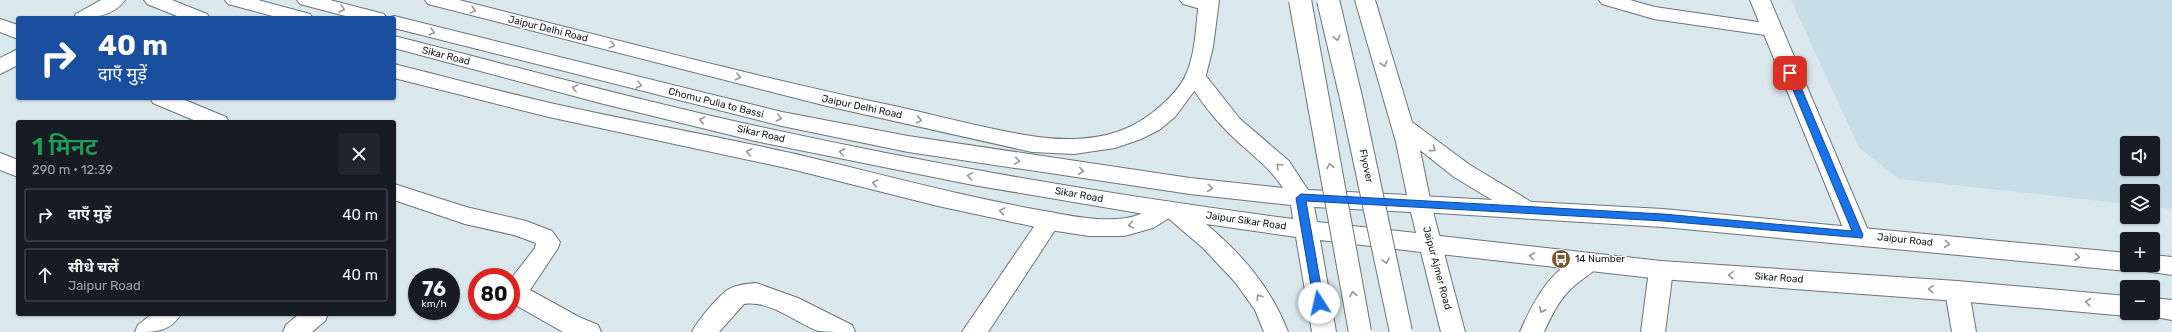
<!DOCTYPE html>
<html lang="hi">
<head>
<meta charset="utf-8">
<style>
  :root { --surface:#171b24; --page:#20242c; --text:#f1f3f6; --muted:#9ea1a6; --line:#363941 }
  body { margin:0; font-family:Rubik,"Noto Sans Devanagari",sans-serif; background:var(--page); color:var(--text); height:100vh; display:flex; flex-direction:column; font-size:15px; white-space:nowrap }
  * { box-sizing:border-box; margin:0 }
  p { font-size:13px; color:var(--muted) }
  .icon { flex:none; width:22px; height:22px; fill:none; stroke:currentColor; stroke-width:2; stroke-linecap:round; stroke-linejoin:round }
  .map { position:relative; flex:1; overflow:hidden }
  .drawer { position:absolute; left:16px; top:120px; width:380px; height:196px; display:flex; flex-direction:column; background:var(--surface); border-radius:4px; box-shadow:0 1px 3px #0004 }
  .drawer>* { flex:none }
  .hud { position:absolute; left:16px; top:16px; width:380px; height:84px; border-radius:4px; box-shadow:0 1px 3px #0004; background:#1a4fa0; color:#fff; overflow:hidden }
  .buttons { position:absolute; left:2120px; top:136px; display:grid; gap:8px }
  .buttons a { display:grid; place-items:center; width:40px; height:40px; border-radius:4px; background:var(--surface); box-shadow:0 1px 3px #0004; font-size:20px }
  .speed { position:absolute; left:408px; top:268px; display:flex; gap:8px; font-size:20px; font-weight:700; text-align:center }
  .speed>* { display:grid; place-content:center; width:52px; height:52px; border-radius:50%; background:var(--surface); box-shadow:0 1px 3px #0004; line-height:1 }
  .speed small { font-size:10px; font-weight:400 }
  .speed .limit { border:6px solid #d22; background:#fff; color:#111 }
  .pin { position:absolute; display:grid; place-items:center; width:34px; height:34px; color:#fff; margin:-17px; border-radius:8px; box-shadow:0 2px 6px #0006 }
  .me { position:absolute; width:44px; margin:-22px; rotate:350deg; stroke-linejoin:round; filter:drop-shadow(0 0 3px #0008) }
  .turn { display:flex; align-items:center; gap:14px; height:84px; padding:0 16px; font-size:18px }
  .turn .icon { width:52px; height:52px; stroke-width:2.5 }
  .turn b { display:block; font-size:28px; line-height:34px }
  .round { display:grid; place-items:center; flex:none; width:42px; height:42px; border-radius:4px; background:var(--page) }
  .head { display:flex; align-items:center; justify-content:space-between; height:68px; padding:0 16px }
  h1 { font-size:24px; font-weight:600; line-height:30px; color:#1e9e55 }
  ul { padding:0; list-style:none }
  li { display:flex; align-items:center; gap:12px; height:54px; margin:0 8px 6px; padding:0 8px; border:2px solid var(--line); border-radius:4px }
  li div { flex:1 }
  li b { display:block; font-size:15px }
  li em { font-style:normal }
  .map>svg:first-child { display:block }
  .built { fill:#c8dee6; fill-rule:evenodd }
  .lines { fill:none; stroke-linecap:round; stroke-linejoin:round }
  .street-casing { stroke:#697579; stroke-width:2 }
  .secondary-casing { stroke:#697579; stroke-width:2 }
  .primary-casing { stroke:#697579; stroke-width:2 }
  .highway-casing { stroke:#697579; stroke-width:2 }
  .street { fill:#fff; fill-rule:evenodd }
  .secondary { fill:#fff; fill-rule:evenodd }
  .primary { fill:#fff; fill-rule:evenodd }
  .highway { fill:#fff; fill-rule:evenodd }
  .highway-bridge-casing { stroke:#697579; stroke-width:24; stroke-linecap:butt }
  .highway-bridge { stroke:#fff; stroke-width:22 }
  .oneway { stroke:#949697 }
  .route { fill:#1a73e8; stroke:#114b97 }
  .labels { text-anchor:middle; dominant-baseline:central; stroke-width:3; stroke-linejoin:round; paint-order:stroke }
  .street-label { font-size:10px; fill:#111617; stroke:#fff }
  .poi-label { font-size:10px; fill:#111617; stroke:#fff; text-anchor:start }
</style>
</head>
<body>
<div class="map">
<svg width="2172" height="332" viewBox="0 0 2172 332">
  <rect width="100%" height="100%" fill="#dae8ed"/>
  <path class="built" d="M1791,0H2172V209L2153,207V191H2127V204L1899,179L1859,148ZM2127,143H2153V169H2127Z"/>
  <g class="lines">
    <defs>
      <path id="street" d="M101,0H125C113,17 91,18 73,18L76,14Z
        M1180,0H1212L1218,5L1215,9L1208,11L1183,4Z
        M1599,0H1630L1655,7L1772,24L1779,26L1782,30L1779,34L1772,36L1654,19L1602,4Z
        M0,19L18,25V39L0,32Z
        M18,49V65L0,74V58Z
        M150,98H180L226,117L229,122H198L153,103Z
        M0,153L18,160V177L0,170Z
        M394,184L466,207L526,221L552,231L560,242L558,248L530,290L579,317L598,325L601,332H563L512,303L511,279L535,248L536,243L514,235L465,224L394,200Z
        M1050,212L1058,215L1061,221L988,332H962L1042,215Z
        M1661,261L1669,263L1673,270L1665,332H1641L1649,270L1653,263Z
        M1957,281L1966,284L1969,291L1976,332H1952L1945,291L1948,284Z
        M756,283L798,298L852,325L855,332C845,332 828,332 818,331C795,322 770,300 744,304L719,332H692C698,320 715,300 726,291C734,285 746,284 756,283Z
        M152,314H181C170,332 156,332 135,332L138,325Z
        M299,314H328L325,321L312,332H283L286,325Z"/>
      <path id="secondary" d="M144,0H172L207,14L210,18H182L147,4Z
        M425,0H459C605,37 751,76 899,107C943,117 987,129 1031,136C1061,141 1099,141 1127,128C1148,119 1176,96 1186,75C1196,52 1196,24 1199,0H1219L1213,47L1206,75L1175,117L1159,130L1141,139L1115,148L1074,154L1032,152L827,106L428,4Z
        M1750,0H1770L1870,235L1866,241L1858,244L1850,241L1846,235Z
        M394,64C446,77 498,91 550,103C630,121 711,135 791,153C877,173 963,197 1050,212C1075,217 1114,224 1138,215C1152,210 1158,198 1174,203L1177,209L1174,215L1153,228L1124,236H1089L1050,230L938,206L791,169L549,117L394,78Z"/>
      <path id="primary" d="M1420,196L1663,209L2127,253V265H2137L2135,268L2127,271L1663,227L1420,212L1412,210L1409,204L1412,198Z
        M1431,235L1661,261L1957,281L2127,296V313H2135L2127,316L1957,301L1661,279L1431,253L1423,250L1419,244L1423,238Z
        M2153,255L2172,257V275L2145,271L2142,265H2153Z
        M2153,298L2172,300V320L2144,315L2143,313H2153Z"/>
      <path id="highway" d="M225,0H258L310,14L313,18H280L228,4Z
        M297,0H330L384,14L387,18H353L300,4Z
        M1355,0H1375L1412,122L1470,165L1533,203L1536,209L1533,215L1525,217L1517,215L1454,177L1420,150L1431,204L1465,332H1441L1421,252L1320,240L1336,332H1312L1296,237L1206,224C1243,255 1271,288 1288,332H1264L1255,310L1235,282L1203,248L1168,218L973,185L755,141L600,103L394,48V36C497,62 599,90 703,114C897,159 1095,193 1293,219L1291,205L1190,194L908,152L782,126L394,28V18H387L394,16L782,112L908,136L1190,178L1283,188C1267,163 1243,149 1224,128C1209,113 1196,94 1185,76L1188,71L1195,69L1202,71L1240,119L1289,161L1308,190L1407,195L1396,142ZM1314,207L1411,212L1416,233L1317,222Z
        M1588,254L1596,256L1600,263C1594,273 1583,278 1575,285C1560,298 1552,314 1544,332H1520C1534,300 1552,265 1588,254Z"/>
    </defs>
    <use href="#street" class="street-casing"/>
    <use href="#secondary" class="secondary-casing"/>
    <use href="#primary" class="primary-casing"/>
    <use href="#highway" class="highway-casing"/>
    <use href="#street" class="street"/>
    <use href="#secondary" class="secondary"/>
    <use href="#primary" class="primary"/>
    <use href="#highway" class="highway"/>
    <defs>
      <path id="highway-bridge" d="M1300,0L1360,332
        M1328,0L1352,102L1401,332"/>
    </defs>
    <use href="#highway-bridge" class="highway-bridge-casing"/>
    <use href="#highway-bridge" class="highway-bridge"/>
  </g>
  <defs><path id="oneway-chevron" d="M-2-3.5L2.5 0L-2 3.5" fill="none" stroke-width="1.6" stroke-linecap="round" stroke-linejoin="round"/></defs>
  <g class="oneway">
    <use href="#oneway-chevron" transform="translate(342 9) rotate(14)"/>
    <use href="#oneway-chevron" transform="translate(473 10) rotate(15)"/>
    <use href="#oneway-chevron" transform="translate(432 32) rotate(15)"/>
    <use href="#oneway-chevron" transform="translate(1337 38) rotate(77)"/>
    <use href="#oneway-chevron" transform="translate(612 45) rotate(14)"/>
    <use href="#oneway-chevron" transform="translate(1384 64) rotate(74)"/>
    <use href="#oneway-chevron" transform="translate(738 77) rotate(14)"/>
    <use href="#oneway-chevron" transform="translate(639 85) rotate(14)"/>
    <use href="#oneway-chevron" transform="translate(575 88) rotate(-166)"/>
    <use href="#oneway-chevron" transform="translate(779 118) rotate(13)"/>
    <use href="#oneway-chevron" transform="translate(702 120) rotate(-167)"/>
    <use href="#oneway-chevron" transform="translate(919 120) rotate(12)"/>
    <use href="#oneway-chevron" transform="translate(1433 149) rotate(37)"/>
    <use href="#oneway-chevron" transform="translate(749 152) rotate(-168)"/>
    <use href="#oneway-chevron" transform="translate(842 152) rotate(-169)"/>
    <use href="#oneway-chevron" transform="translate(1017 161) rotate(9)"/>
    <use href="#oneway-chevron" transform="translate(1279 166) rotate(-135)"/>
    <use href="#oneway-chevron" transform="translate(1330 166) rotate(-100)"/>
    <use href="#oneway-chevron" transform="translate(1081 171) rotate(8)"/>
    <use href="#oneway-chevron" transform="translate(970 176) rotate(-170)"/>
    <use href="#oneway-chevron" transform="translate(875 183) rotate(-167)"/>
    <use href="#oneway-chevron" transform="translate(1210 188) rotate(6)"/>
    <use href="#oneway-chevron" transform="translate(1002 211) rotate(-169)"/>
    <use href="#oneway-chevron" transform="translate(1131 225) rotate(167)"/>
    <use href="#oneway-chevron" transform="translate(1947 244) rotate(6)"/>
    <use href="#oneway-chevron" transform="translate(1532 256) rotate(-173)"/>
    <use href="#oneway-chevron" transform="translate(2077 257) rotate(6)"/>
    <use href="#oneway-chevron" transform="translate(1386 261) rotate(78)"/>
    <use href="#oneway-chevron" transform="translate(1731 275) rotate(-176)"/>
    <use href="#oneway-chevron" transform="translate(1931 289) rotate(-176)"/>
    <use href="#oneway-chevron" transform="translate(1353 294) rotate(-100)"/>
    <use href="#oneway-chevron" transform="translate(1259 297) rotate(-124)"/>
    <use href="#oneway-chevron" transform="translate(2088 302) rotate(-175)"/>
    <use href="#oneway-chevron" transform="translate(1542 310) rotate(117)"/>
  </g>
  <path class="route" d="M1788,71H1793L1795,73L1863,235L1862,238L1663,221L1306,201L1324,303L1319,307L1314,303L1296,198L1301,194L1663,214L1852,231L1786,73Z"/>
  <defs>
    <symbol id="bus-disc" viewBox="-11 -11 22 22"><circle r="9.5" fill="#79592f" stroke="#fff"/><path d="M-5-6H5V4H4V6H2V4H-2V6H-4V4H-5ZM-3.5-4V0h7V-4ZM-3.5 1.2v1.5H-2V1.2ZM2 1.2v1.5H3.5V1.2Z" fill="#fff"/></symbol>
  </defs>
  <g fill-rule="evenodd">
    <use href="#bus-disc" x="1550" y="248" width="22" height="22"/>
  </g>
  <g class="labels">
    <g class="street-label">
      <text transform="translate(548 29) rotate(14)">Jaipur Delhi Road</text>
      <text transform="translate(446 56) rotate(14)">Sikar Road</text>
      <text transform="translate(716 103) rotate(14)">Chomu Pulia to Bassi</text>
      <text transform="translate(862 107) rotate(12)">Jaipur Delhi Road</text>
      <text transform="translate(761 134) rotate(13)">Sikar Road</text>
      <text transform="translate(1366 166) rotate(78)">Flyover</text>
      <text transform="translate(1079 195) rotate(10)">Sikar Road</text>
      <text transform="translate(1246 221) rotate(8)">Jaipur Sikar Road</text>
      <text transform="translate(1905 240) rotate(6)">Jaipur Road</text>
      <text transform="translate(1437 268) rotate(75)">Jaipur Ajmer Road</text>
      <text transform="translate(1779 278) rotate(4)">Sikar Road</text>
    </g>
    <g class="poi-label">
      <text x="1575" y="259">14 Number</text>
    </g>
  </g>
</svg>
<div class="buttons">
<a><svg class="icon" aria-label="sound" viewBox="0 0 24 24"><path d="M4 9h4l5-4v14l-5-4H4zM17 9q2 3 0 6"/></svg></a>
<a><svg class="icon" aria-label="layers" viewBox="0 0 24 24"><path d="M12 4l9 5-9 5-9-5zM3 14l9 5 9-5"/></svg></a>
<a>+</a>
<a>−</a>
</div>
<div class="speed"><div>76<small>km/h</small></div><div class="limit">80</div></div>
<div class="pin" style="left:1790px;top:73px;background:#d93025"><svg class="icon" aria-label="arrive" viewBox="0 0 24 24"><path d="M6 21V4h12l-3 4 3 4H6"/></svg></div>
<svg class="me" style="left:1319px;top:303px" viewBox="-20 -20 40 40"><circle r="19" fill="#fff"/><path d="M0-13L10 11 0 6-10 11z" fill="#1a73e8"/></svg>
<div class="hud">
<div class="turn"><svg class="icon" aria-label="right" viewBox="0 0 24 24"><path d="M7 20v-9h11M14 6l5 5-5 5"/></svg><div><b>40 m</b>दाएँ मुड़ें</div></div>
</div>
<section class="drawer">
<div class="head"><div><h1>1 मिनट</h1><p>290 m · 12:39</p></div><a class="round"><svg class="icon" aria-label="close" viewBox="0 0 24 24"><path d="M6 6l12 12M18 6L6 18"/></svg></a></div>
<ul>
<li><svg class="icon" aria-label="right" viewBox="0 0 24 24"><path d="M7 20v-9h11M14 6l5 5-5 5"/></svg><div><b>दाएँ मुड़ें</b></div><em>40 m</em></li>
<li><svg class="icon" aria-label="ahead" viewBox="0 0 24 24"><path d="M12 20V5M6 11l6-6 6 6"/></svg><div><b>सीधे चलें</b><p>Jaipur Road</p></div><em>40 m</em></li>
</ul>
</section>
</div>
</body>
</html>
